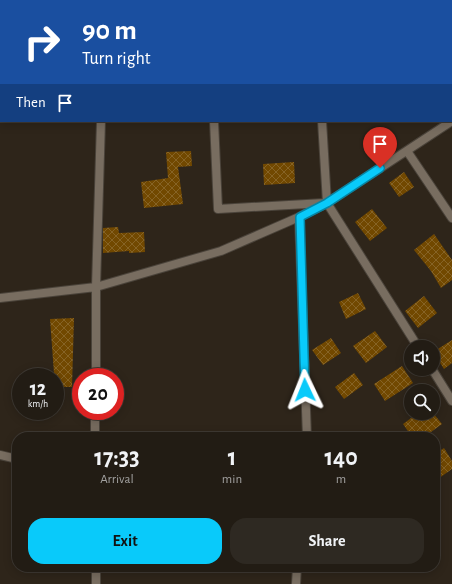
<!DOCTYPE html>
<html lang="en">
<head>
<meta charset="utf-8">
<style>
  :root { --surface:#221c14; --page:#2e2922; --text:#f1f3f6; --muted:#a2a1a0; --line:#3f3a34; --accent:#09cafa }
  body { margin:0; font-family:"Alegreya Sans",sans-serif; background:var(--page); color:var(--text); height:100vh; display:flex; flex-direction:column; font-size:15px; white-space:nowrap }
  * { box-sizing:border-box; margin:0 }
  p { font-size:13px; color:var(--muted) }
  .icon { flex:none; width:22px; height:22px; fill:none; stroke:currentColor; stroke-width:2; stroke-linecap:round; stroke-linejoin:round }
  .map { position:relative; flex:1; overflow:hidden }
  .details { position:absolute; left:12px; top:432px; width:428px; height:140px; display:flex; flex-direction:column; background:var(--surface); border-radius:16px; box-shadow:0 2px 10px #0003,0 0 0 1px var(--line) }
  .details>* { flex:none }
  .banner { position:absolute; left:0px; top:0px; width:452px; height:122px; box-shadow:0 2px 10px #0003,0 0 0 1px var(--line); background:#1a4fa0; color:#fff; overflow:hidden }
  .tools { position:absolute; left:404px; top:340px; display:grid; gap:8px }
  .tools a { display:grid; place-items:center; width:36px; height:36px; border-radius:50%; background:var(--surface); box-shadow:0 2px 10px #0003,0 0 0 1px var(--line); font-size:20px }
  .speed { position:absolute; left:12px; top:368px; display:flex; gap:8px; font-size:20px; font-weight:700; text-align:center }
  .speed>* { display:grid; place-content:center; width:52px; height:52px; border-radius:50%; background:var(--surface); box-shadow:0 2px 10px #0003,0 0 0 1px var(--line); line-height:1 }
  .speed small { font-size:10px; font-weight:400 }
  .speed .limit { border:6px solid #d22; background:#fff; color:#111 }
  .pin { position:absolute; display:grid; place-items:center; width:34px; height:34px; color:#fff; margin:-41px -17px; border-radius:50% 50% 50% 0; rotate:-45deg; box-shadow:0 0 4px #0007 }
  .pin .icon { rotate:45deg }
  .me { position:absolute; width:44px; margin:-22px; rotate:358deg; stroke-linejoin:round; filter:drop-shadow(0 0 3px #0008) }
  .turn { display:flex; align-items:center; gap:14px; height:84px; padding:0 16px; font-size:18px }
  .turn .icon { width:52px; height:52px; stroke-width:2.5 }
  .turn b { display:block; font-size:28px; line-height:34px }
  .then { display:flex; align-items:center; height:38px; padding:0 16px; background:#0003; gap:8px; font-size:15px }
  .eta { display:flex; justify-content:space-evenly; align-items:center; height:68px; text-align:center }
  .eta b { font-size:24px; font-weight:700; line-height:28px }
  .action { display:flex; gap:8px; margin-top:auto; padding:8px 16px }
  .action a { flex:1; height:46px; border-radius:16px; background:var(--accent); color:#111; font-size:16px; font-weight:700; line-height:46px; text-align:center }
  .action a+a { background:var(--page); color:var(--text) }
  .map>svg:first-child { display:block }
  .building { fill:url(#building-cross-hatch) }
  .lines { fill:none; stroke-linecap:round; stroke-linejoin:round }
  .service-casing { stroke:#4a433a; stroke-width:10 }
  .service { stroke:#786d60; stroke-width:8 }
  .route-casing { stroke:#0683a2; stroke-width:10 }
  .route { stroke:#09cafa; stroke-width:7 }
</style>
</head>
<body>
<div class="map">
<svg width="452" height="584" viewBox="0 0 452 584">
  <defs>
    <pattern id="building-cross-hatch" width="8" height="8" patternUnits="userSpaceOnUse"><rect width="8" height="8" fill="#714800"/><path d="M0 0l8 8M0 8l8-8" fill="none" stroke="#866325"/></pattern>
  </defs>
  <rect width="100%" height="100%" fill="#2e251a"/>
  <path class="building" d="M191,151L192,166L178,167L183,204L144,208L141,182L168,178L166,152Z
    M294,162L295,183L264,185L263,164Z
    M404,172L414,187L399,197L389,183Z
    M372,209L387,228L370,241L355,222Z
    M118,227L119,233L144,232L145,252L129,253V251L103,253V228Z
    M434,234L452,260V280L441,288L431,271L414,250Z
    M358,293L366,309L346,319L339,302Z
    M424,296L437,313L418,328L405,311Z
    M74,318L72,387H55L50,319Z
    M375,331L387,347L366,363L353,346Z
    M331,338L341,353L323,365L312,350Z
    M452,340V363L444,369L433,352Z
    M402,366L413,383L385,401L374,384Z
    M354,373L363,385L344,399L335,387Z
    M418,413H433L442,424L424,437H412L403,424Z
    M444,448L452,461V469L435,481V454Z"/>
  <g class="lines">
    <defs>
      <path id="service" d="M49,0L56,1
        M208,0V1
        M314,0V1
        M214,121L218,209L324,203
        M322,121L327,203L418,347
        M407,151L452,218
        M299,217L307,437
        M0,298L96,287L221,251L299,217L327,203L452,121
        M432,369L452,401
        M96,377V287L101,121
        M95,437V411
        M0,455L17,459
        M96,567V584
        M296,584L297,567"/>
    </defs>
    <use href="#service" class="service-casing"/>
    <use href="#service" class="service"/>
  </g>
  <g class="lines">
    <defs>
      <path id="route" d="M305,390L300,217L327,203L380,168"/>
    </defs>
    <use href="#route" class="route-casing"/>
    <use href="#route" class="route"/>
  </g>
</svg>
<div class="tools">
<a><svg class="icon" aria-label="sound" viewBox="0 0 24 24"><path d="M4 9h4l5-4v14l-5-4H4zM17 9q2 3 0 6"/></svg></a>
<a><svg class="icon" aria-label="search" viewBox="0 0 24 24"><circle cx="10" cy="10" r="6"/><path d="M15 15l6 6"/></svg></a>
</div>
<div class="speed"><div>12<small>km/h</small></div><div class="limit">20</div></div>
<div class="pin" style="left:380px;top:168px;background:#d93025"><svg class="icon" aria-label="arrive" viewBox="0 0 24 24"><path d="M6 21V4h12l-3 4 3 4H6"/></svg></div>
<svg class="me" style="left:305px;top:390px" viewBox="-20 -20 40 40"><path d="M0-17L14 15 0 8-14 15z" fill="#09cafa" stroke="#fff" stroke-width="4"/></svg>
<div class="banner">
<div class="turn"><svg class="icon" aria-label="right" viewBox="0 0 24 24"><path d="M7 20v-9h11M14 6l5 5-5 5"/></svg><div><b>90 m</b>Turn right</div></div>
<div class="then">Then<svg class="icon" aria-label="arrive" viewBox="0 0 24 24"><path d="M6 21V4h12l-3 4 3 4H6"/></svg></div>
</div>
<section class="details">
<div class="eta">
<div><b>17:33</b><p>Arrival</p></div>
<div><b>1</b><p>min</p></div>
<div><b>140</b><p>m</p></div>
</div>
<div class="action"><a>Exit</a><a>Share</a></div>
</section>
</div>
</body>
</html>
